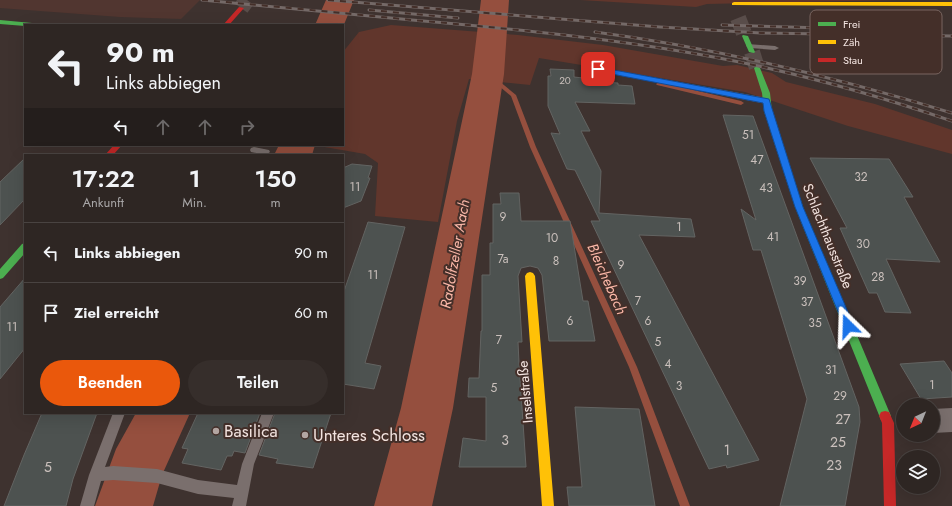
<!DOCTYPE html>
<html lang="de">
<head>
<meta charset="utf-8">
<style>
  :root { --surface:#2e2623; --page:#362e2b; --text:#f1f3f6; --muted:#a7a5a6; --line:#494341; --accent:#ea580c }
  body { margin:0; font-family:Jost,sans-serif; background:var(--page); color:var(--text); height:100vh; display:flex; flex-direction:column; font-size:15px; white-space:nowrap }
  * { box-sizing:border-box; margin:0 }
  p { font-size:13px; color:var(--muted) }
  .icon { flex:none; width:22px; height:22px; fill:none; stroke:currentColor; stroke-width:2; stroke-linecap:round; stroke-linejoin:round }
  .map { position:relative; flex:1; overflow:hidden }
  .drawer { position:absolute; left:24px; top:154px; width:320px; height:260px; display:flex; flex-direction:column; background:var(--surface); border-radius:0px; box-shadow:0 4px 16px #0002,0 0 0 1px var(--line) }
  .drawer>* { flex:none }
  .top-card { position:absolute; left:24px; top:24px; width:320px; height:122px; border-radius:0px; box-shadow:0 4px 16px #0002,0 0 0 1px var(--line); background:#2e2623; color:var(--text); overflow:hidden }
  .needle { width:26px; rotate:223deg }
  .fabs { position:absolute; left:896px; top:398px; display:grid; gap:8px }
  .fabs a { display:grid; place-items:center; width:44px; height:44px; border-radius:50%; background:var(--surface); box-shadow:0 4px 16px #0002,0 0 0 1px var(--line); font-size:20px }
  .pin { position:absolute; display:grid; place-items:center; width:34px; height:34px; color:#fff; margin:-17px; border-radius:8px; box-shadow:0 2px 6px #0006 }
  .me { position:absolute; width:44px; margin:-22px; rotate:338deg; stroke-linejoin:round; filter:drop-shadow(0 0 3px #0008) }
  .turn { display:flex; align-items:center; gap:14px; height:84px; padding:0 16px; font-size:18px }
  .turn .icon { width:52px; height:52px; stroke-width:2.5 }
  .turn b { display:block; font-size:28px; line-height:34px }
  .lanes { display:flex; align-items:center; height:38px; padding:0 16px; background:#0003; justify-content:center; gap:20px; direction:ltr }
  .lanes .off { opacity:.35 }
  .eta { display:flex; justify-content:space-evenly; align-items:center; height:68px; text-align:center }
  .eta b { font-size:24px; font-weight:600; line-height:28px }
  .action { display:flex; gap:8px; margin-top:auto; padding:8px 16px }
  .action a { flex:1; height:46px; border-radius:24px; background:var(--accent); color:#fff; font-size:16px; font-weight:600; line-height:46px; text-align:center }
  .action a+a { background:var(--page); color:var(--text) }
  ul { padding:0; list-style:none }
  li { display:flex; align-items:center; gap:12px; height:60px; padding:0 16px; border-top:1px solid var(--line) }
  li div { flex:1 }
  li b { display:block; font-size:15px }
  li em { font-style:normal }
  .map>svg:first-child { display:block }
  .built { fill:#513630 }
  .green { fill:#61362c }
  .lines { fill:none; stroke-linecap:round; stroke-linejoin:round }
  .stream { fill:#954f3e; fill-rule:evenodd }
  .river { fill:#954f3e; fill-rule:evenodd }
  .building { fill:#4d5250; stroke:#636462 }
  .secondary-tunnel { stroke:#594d4a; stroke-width:16; stroke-dasharray:16 8; stroke-linecap:butt }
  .lane { fill:#7a6f6d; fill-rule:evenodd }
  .street { fill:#7a6f6d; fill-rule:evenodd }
  .fast { fill:#4caf50; fill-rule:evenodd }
  .slow { fill:#ffc107; fill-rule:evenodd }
  .jam { fill:#c62828; fill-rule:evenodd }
  .rail-casing { stroke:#746967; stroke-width:3 }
  .rail { stroke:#442f29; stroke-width:2; stroke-dasharray:6; stroke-linecap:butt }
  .route { fill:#1a73e8; stroke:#114b97 }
  .poi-dot { fill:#b4a6a2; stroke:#442f29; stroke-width:1.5 }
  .labels { text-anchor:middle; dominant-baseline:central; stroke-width:4; stroke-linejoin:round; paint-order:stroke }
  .far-number-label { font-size:10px; fill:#cac0bc }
  .number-label { font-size:12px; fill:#cac0bc }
  .street-label { font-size:14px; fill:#f3e4e0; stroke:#442f29 }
  .near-number-label { font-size:14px; fill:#cac0bc }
  .water-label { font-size:15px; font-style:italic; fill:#fab7a7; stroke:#442f29 }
  .near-poi-label { font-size:17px; fill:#f3e4e0; stroke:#442f29; text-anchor:start }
  .key { fill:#442f29; stroke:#796560; stroke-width:1 }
  .key-label { font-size:11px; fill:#f3e4e0 }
</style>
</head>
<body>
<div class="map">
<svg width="952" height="506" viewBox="0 0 952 506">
  <rect width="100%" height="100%" fill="#3e322f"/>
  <path class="built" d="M0,0H200L181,19L120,17L0,8Z"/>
  <path class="green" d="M580,0H899L707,4L696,7Z
    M391,25L518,35L603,45L723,66L737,65L772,73L786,82L875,104L952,130V154L848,126L745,92L539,58L530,85L469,79L457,121L438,222L375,216L378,163L365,154L313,145H343V52L359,32Z"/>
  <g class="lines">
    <path class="stream" d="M488,72L516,95L536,147L637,367L690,506H680L629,367L530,147L511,96L486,75L485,74Z
      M659,82L741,101L744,103L741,105L657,85L656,84Z"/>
    <path class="river" d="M326,0H354L343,27V25H315Z
      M481,0H509L504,74L453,408L432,506H374L401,408L472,74Z
      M279,145H315L312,155H274Z
      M136,413H190L162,475L153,506H95L116,449Z"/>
  </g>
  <path class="building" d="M550,69L574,70V77L583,78V81L618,83V85L632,86L635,104L575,102L590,131H581L601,171L599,213L691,219L695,237L639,235L759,460L727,468L726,465L709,469L591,221H600L575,170L567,169L551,133L560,134L548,106V76H551Z
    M723,115L753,116L859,407L860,422L845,506H780L807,399L761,250H753L741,209L756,220Z
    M25,158V199L0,225V182Z
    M810,158L889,159L913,197H904L940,262L886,259L911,313L885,312L877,293H869L840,228H847Z
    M352,164L372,166L368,178H370L361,201L343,208V168Z
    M500,193H519L521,221H570L583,301H588L595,341H549L542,275L538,268L530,266L521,268L518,276L522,342H518L519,363L526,467H459L463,438L486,441V397H468L469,378H479L481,331H482V275H490V243H493V204H501Z
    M368,222L405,227L365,363L381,366L374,389L343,384V294Z
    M25,278V348L0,379V307Z
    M944,361L952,373V397L921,399L900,364Z
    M575,407L639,409L655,506H569L567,487H582Z
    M42,413H97L73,479L66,506H4L24,455Z
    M198,413H260L245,453L234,451L232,456H227L221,470L182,463L188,449L182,448Z
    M275,413H331L313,468L276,463L278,459L259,455Z"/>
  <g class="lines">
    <path class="secondary-tunnel" d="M241,8L247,0
      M738,18L745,36
      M752,52L757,68"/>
    <path class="lane" d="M747,44L775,46L779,48L775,50L750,48L746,46Z
      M596,67L767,98L771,101L767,104L599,71H596Z
      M254,147L269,150L270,152L266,155L251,152L250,150L251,148Z
      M113,413H125L105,467L113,466L157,469L198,480L237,485L242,464L262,413H274L254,464L246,506H232L234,498L198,494L157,483L113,480L101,481L94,506H80L89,475Z"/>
    <path class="street" d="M952,408V432L933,433V409Z"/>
    <path class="fast" d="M0,20L32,23L35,25H25V26L0,24Z
      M743,35L748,36L755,52L754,53L749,52L742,36Z
      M757,66L760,68L770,93L772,111L803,207L891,416L889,420L885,421L881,420L795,207L764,111L762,93L754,68Z
      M25,243V253L3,278L0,279V269L22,244Z"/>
    <path class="slow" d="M734,2H952V6L732,5V3Z
      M530,272L533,273L535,276L554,506H542L525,276L527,273Z"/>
    <path class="jam" d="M239,7L244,8L229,25H223Z
      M114,145H122L113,155H105Z
      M885,411L889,412L894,423L896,506H884L882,423L879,416L881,412Z"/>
    <defs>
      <path id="rail" d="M202,0C272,6 342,13 412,20C515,29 618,39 719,58C798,73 876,95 952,121
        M328,0L660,27L761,33L952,36
        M369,10L458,18
        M722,25L824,28
        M595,32C717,48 835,77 952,113"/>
    </defs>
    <use href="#rail" class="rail-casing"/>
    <use href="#rail" class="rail"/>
  </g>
  <path class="route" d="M598,67L769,99L803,207L854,326L852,329L848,331L845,329L795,207L764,111L763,103L596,71L595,69Z"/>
  <g class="poi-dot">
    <circle cx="216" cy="431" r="4"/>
    <circle cx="305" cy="435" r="4"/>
  </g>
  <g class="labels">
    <g class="far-number-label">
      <text x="565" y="80">20</text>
    </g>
    <g class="number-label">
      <text x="748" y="135">51</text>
      <text x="757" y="160">47</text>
      <text x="861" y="177">32</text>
      <text x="355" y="187">11</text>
      <text x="766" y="188">43</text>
      <text x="503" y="217">9</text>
      <text x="679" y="227">1</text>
      <text x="773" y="237">41</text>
      <text x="552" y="238">10</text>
      <text x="863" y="244">30</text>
      <text x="503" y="259">7a</text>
      <text x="556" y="261">8</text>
      <text x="621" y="265">9</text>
      <text x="373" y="275">11</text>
      <text x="878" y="277">28</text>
      <text x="800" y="281">39</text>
      <text x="638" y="301">7</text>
      <text x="807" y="302">37</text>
      <text x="570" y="321">6</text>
      <text x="648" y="321">6</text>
      <text x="815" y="323">35</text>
      <text x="12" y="327">11</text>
      <text x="499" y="340">7</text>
      <text x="658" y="342">5</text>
      <text x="668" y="364">4</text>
      <text x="831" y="370">31</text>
      <text x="932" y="385">1</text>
      <text x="679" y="386">3</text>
      <text x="494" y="388">5</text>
      <text x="840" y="396">29</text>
    </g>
    <g class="street-label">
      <text transform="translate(828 236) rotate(68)">Schlachthausstraße</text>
      <text transform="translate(525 392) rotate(-95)">Inselstraße</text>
    </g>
    <g class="near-number-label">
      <text x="843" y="419">27</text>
      <text x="505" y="440">3</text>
      <text x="838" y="442">25</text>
      <text x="727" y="450">1</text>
      <text x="834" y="465">23</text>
      <text x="48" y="467">5</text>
    </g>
    <g class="water-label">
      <text transform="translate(455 254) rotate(-80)">Radolfzeller Aach</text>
      <text transform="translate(607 279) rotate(66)">Bleichebach</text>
    </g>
    <g class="near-poi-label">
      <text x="224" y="431">Basilica</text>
      <text x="313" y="435">Unteres Schloss</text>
    </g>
  </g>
  <rect x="810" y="10" width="132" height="64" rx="6" class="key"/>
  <rect x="818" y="22" width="18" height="4" fill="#4caf50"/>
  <rect x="818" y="40" width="18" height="4" fill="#ffc107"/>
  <rect x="818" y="58" width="18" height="4" fill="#c62828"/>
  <g class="key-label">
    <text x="843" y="28">Frei</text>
    <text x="843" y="46">Zäh</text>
    <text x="843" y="64">Stau</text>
  </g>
</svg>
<div class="fabs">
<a><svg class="needle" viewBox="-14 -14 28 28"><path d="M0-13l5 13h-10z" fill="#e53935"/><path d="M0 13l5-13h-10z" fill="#a7a5a6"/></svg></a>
<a><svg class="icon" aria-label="layers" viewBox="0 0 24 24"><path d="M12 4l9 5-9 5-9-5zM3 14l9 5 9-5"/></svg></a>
</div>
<div class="pin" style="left:598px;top:69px;background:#d93025"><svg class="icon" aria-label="arrive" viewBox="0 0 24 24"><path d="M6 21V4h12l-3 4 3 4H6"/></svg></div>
<svg class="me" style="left:848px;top:326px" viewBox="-20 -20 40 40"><path d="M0-17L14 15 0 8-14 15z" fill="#1a73e8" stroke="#fff" stroke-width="4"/></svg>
<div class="top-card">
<div class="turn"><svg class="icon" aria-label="left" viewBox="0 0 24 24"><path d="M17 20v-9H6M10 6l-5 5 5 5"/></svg><div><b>90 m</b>Links abbiegen</div></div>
<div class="lanes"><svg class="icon" aria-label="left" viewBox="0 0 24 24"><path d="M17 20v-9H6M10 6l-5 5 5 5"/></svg><svg class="icon off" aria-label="ahead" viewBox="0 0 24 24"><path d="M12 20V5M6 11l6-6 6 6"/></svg><svg class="icon off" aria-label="ahead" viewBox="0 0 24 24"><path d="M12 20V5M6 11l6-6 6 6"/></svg><svg class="icon off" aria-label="right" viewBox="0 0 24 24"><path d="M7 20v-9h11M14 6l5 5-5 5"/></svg></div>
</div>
<section class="drawer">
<div class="eta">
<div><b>17:22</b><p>Ankunft</p></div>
<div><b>1</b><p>Min.</p></div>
<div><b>150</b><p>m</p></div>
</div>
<ul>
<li><svg class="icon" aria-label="left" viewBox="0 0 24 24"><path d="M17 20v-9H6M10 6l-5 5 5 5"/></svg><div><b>Links abbiegen</b></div><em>90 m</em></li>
<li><svg class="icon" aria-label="arrive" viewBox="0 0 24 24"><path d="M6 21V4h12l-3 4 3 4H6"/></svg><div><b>Ziel erreicht</b></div><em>60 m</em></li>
</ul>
<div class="action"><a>Beenden</a><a>Teilen</a></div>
</section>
</div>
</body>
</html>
